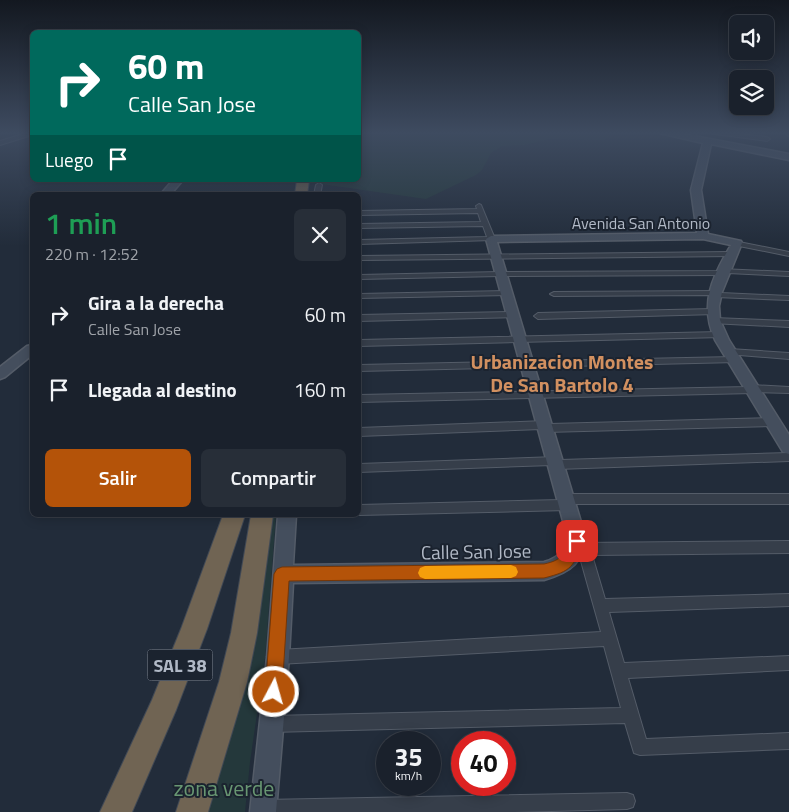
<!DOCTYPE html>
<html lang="es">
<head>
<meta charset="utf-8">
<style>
  :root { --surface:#1a212c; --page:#272e38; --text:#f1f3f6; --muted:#9fa3a9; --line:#383e48; --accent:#b45309 }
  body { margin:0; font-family:"Titillium Web",sans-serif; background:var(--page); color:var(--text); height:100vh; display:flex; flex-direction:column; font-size:19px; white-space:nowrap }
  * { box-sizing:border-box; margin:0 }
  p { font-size:16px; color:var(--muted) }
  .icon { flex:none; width:28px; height:28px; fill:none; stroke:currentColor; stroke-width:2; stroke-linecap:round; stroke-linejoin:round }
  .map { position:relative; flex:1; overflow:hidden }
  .sheet { position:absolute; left:30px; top:192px; width:331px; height:325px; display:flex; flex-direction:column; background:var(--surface); border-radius:8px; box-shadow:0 2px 12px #0003,0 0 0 1px var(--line) }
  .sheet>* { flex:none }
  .banner { position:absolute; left:30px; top:30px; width:331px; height:152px; border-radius:8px; box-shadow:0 2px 12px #0003,0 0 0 1px var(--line); background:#00695c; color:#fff; overflow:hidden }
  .tools { position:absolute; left:729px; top:15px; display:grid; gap:10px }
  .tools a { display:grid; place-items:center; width:45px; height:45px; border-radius:8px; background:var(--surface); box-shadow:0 2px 12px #0003,0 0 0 1px var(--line); font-size:25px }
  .speed { position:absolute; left:376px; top:731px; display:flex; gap:10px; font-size:25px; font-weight:700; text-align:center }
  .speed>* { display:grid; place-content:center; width:65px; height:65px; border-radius:50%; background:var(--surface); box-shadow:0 2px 12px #0003,0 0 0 1px var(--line); line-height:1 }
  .speed small { font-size:12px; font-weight:400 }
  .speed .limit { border:8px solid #d22; background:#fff; color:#111 }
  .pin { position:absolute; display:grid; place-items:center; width:42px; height:42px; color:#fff; margin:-21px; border-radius:10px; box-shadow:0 2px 8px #0006 }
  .me { position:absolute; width:55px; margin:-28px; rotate:6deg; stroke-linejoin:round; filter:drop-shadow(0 0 4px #0008) }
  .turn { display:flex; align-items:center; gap:18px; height:105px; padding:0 15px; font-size:22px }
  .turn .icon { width:65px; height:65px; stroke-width:2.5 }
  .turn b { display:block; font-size:35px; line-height:42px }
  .then { display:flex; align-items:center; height:48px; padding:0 15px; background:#0003; gap:10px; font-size:19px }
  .round { display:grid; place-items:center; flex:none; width:52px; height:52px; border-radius:8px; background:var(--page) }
  .head { display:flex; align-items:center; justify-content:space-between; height:85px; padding:0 15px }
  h1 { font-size:30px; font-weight:600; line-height:38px; color:#1e9e55 }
  .action { display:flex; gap:10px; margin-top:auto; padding:10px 15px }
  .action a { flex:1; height:58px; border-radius:8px; background:var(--accent); color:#fff; font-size:20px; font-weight:600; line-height:58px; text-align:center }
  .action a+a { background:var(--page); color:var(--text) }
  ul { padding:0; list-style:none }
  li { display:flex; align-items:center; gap:15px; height:75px; padding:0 15px }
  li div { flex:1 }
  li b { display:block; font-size:19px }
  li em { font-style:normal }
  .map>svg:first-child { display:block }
  .green { fill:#24383b }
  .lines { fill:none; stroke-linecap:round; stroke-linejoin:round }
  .street-casing { stroke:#545c68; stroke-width:2 }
  .secondary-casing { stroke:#545c68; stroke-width:3 }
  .highway-casing { stroke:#414955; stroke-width:2 }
  .street { fill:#363e4a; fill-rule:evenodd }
  .secondary { fill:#444e5d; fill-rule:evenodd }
  .highway { fill:#706453; fill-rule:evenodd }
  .route { fill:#b45309; stroke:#753606 }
  .slow { fill:#f59e0b }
  .labels { text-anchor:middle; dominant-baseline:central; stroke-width:4; stroke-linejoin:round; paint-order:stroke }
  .far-street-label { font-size:16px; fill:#b1b9c6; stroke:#1b232f }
  .shield { fill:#1b232f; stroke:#848c99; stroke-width:1 }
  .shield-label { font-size:18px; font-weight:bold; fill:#b1b9c6 }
  .street-label { font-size:19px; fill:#b1b9c6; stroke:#1b232f }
  .neighbourhood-label { font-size:20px; font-weight:bold; fill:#d29060; stroke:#1b232f }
  .near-park-label { font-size:22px; fill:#689672; stroke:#1b232f }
</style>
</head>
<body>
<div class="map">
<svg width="789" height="812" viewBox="0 0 789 812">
  <rect width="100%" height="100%" fill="#222c3a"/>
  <path class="green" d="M359,132H615L605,140L549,139L525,145L502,146L491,153L482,170L476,175L426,199L314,183L315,180H359Z
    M261,515H276L265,658L250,762L245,812H192Z"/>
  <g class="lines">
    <defs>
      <path id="street" d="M29,132H32V135L0,145V141Z
        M691,132H697L695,141L690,140Z
        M720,132L767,137L770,139L767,141L708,133Z
        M786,132H789V136L787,135Z
        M319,183L322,185L320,195H314L316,185Z
        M479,204L481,205L495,239L493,240L359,244V240L487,237L483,226L359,228V224L481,222L478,213L359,215V211L477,209L476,206Z
        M734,241L789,252V256L734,245Z
        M730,252L734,254L733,256L359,260V256Z
        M721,269L789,272V276L728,273L724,275L500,276L359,279V275L500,272L720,271Z
        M506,291L510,293L509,295L359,298V294Z
        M717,291L721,293L789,296V300L716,297L712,295L554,296L550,294L554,292Z
        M713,309L716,310V314L538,319L534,316L538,313Z
        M513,312L516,313V317L359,321V315Z
        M714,318L789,321V327L711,323L710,321Z
        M720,332L723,333L724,335L723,337L359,346V340Z
        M730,349L789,353V359L727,354L725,352L727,350Z
        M734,357L737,358L739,360L737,362L359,371V365Z
        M752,385L789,387V393L758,392L754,393L359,402V395L748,387Z
        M774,418L778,419L779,422L778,425L774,426L546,432L541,429L359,436V428L545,421L550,424Z
        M789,453V461L557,469L553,468L552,465L359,472V464L556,457L560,458L561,460Z
        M566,494H789V504H573L572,509L568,510L359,515V505L561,500L562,496Z
        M789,541V553L592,555L605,599L789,594V606L609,612L624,663L789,656V670L628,678L646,739L789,733V749L640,755L634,753L625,723L271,732L265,730L263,724L265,718L271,716L621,708L604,646L278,664L273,662L271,657L273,652L278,650L601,632L579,554L576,553L574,549L576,545L580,543Z
        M627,793L633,795L635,801L633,807L627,809L514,812H256L254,809L257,803L263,800Z"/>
      <path id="secondary" d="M655,132H673L789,154V160L711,144L701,190L708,234L741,241L742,243L722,292L719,306L720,320L729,340L789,435V454L783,452L715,340C699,304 712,277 731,245L703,239L497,242L584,532C586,562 571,572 544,580L293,583L289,657L276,812H250L267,657L278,515H296L293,565L544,562C561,557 566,549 566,532L486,239L491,236L697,233L691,190L703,143Z
        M173,180H183L170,195H160Z
        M32,345V355L5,377L0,379V367L27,346Z"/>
      <path id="highway" d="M297,180H309L307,195H295Z
        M223,515H245L207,629L176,710L132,812H100L152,700L181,629Z
        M251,515H273L257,633L247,682L208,812H176L219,682L231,633Z"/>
    </defs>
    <use href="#street" class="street-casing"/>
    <use href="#secondary" class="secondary-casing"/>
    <use href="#highway" class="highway-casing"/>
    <use href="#street" class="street"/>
    <use href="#secondary" class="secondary"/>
    <use href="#highway" class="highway"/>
  </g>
  <linearGradient id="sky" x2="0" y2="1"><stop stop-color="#131820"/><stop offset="0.54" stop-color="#3e4b60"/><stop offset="1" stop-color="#3e4b60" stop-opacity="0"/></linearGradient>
  <rect width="789" height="246" fill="url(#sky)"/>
  <path class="route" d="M577,535L582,537L584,541C573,567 572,571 544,578L289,581L282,692L280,698L274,701L268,698L265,692L274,574L277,569L282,567L544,564C563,560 564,554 572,537Z"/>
  <path class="slow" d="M511,565L516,567L518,572L516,576L511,578L425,579L420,577L418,573L420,568L425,566Z"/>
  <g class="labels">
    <g class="far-street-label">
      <text x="641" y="223">Avenida San Antonio</text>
    </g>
    <rect class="shield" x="147.5" y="649.5" width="65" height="31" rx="4"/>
    <g class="shield-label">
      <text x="180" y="665">SAL 38</text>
    </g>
    <g class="street-label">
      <text transform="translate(476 551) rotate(-1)">Calle San Jose</text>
    </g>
    <g class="neighbourhood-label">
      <text x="562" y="361">Urbanizacion Montes<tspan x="562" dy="23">De San Bartolo 4</tspan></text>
    </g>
    <g class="near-park-label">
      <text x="224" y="788">zona verde</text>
    </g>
  </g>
</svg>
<div class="tools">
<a><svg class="icon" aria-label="sound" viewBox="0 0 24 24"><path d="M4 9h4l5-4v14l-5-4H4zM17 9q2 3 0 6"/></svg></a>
<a><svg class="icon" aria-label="layers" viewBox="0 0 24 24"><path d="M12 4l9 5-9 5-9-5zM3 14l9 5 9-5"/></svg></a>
</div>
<div class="speed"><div>35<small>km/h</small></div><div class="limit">40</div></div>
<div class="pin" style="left:577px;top:541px;background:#d93025"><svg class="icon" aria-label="arrive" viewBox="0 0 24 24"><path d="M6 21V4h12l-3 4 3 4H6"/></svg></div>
<svg class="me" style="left:274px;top:692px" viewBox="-20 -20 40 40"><circle r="17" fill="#b45309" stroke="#fff" stroke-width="3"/><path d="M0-11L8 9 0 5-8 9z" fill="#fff"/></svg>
<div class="banner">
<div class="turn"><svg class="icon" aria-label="right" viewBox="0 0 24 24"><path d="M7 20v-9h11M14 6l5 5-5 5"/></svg><div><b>60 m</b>Calle San Jose</div></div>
<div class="then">Luego<svg class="icon" aria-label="arrive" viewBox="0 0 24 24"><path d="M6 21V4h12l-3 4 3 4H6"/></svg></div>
</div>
<section class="sheet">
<div class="head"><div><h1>1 min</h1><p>220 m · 12:52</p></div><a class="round"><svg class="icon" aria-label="close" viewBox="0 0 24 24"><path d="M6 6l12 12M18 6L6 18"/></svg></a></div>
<ul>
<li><svg class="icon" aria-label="right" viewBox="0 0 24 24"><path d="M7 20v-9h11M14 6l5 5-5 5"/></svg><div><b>Gira a la derecha</b><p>Calle San Jose</p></div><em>60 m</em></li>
<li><svg class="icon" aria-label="arrive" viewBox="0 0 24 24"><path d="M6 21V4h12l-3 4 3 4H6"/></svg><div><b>Llegada al destino</b></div><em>160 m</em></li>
</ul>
<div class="action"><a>Salir</a><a>Compartir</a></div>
</section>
</div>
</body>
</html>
